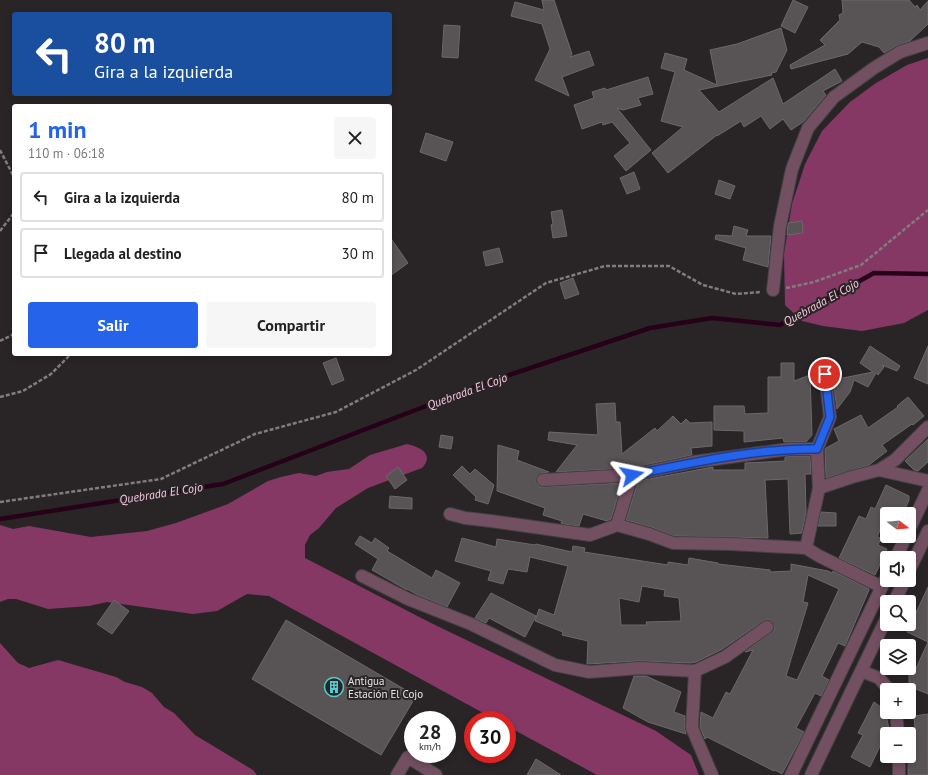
<!DOCTYPE html>
<html lang="es">
<head>
<meta charset="utf-8">
<style>
  :root { --surface:#fff; --page:#f6f6f6; --text:#222; --muted:#767676; --line:#e0e0e0; --accent:#2563eb }
  body { margin:0; font-family:"PT Sans",sans-serif; background:var(--page); color:var(--text); height:100vh; display:flex; flex-direction:column; font-size:15px; white-space:nowrap }
  * { box-sizing:border-box; margin:0 }
  p { font-size:13px; color:var(--muted) }
  .icon { flex:none; width:22px; height:22px; fill:none; stroke:currentColor; stroke-width:2; stroke-linecap:round; stroke-linejoin:round }
  .map { position:relative; flex:1; overflow:hidden }
  .details { position:absolute; left:12px; top:104px; width:380px; height:252px; display:flex; flex-direction:column; background:var(--surface); border-radius:4px; box-shadow:0 2px 6px #0003 }
  .details>* { flex:none }
  .top-card { position:absolute; left:12px; top:12px; width:380px; height:84px; border-radius:4px; box-shadow:0 2px 6px #0003; background:#1a4fa0; color:#fff; overflow:hidden }
  .needle { width:26px; rotate:106deg }
  .tools { position:absolute; left:880px; top:507px; display:grid; gap:8px }
  .tools a { display:grid; place-items:center; width:36px; height:36px; border-radius:4px; background:var(--surface); box-shadow:0 2px 6px #0003; font-size:20px }
  .speed { position:absolute; left:404px; top:711px; display:flex; gap:8px; font-size:20px; font-weight:700; text-align:center }
  .speed>* { display:grid; place-content:center; width:52px; height:52px; border-radius:50%; background:var(--surface); box-shadow:0 2px 6px #0003; line-height:1 }
  .speed small { font-size:10px; font-weight:400 }
  .speed .limit { border:6px solid #d22; background:#fff; color:#111 }
  .pin { position:absolute; display:grid; place-items:center; width:34px; height:34px; color:#fff; margin:-17px; border:2px solid #fff; border-radius:50%; box-shadow:0 1px 4px #0007 }
  .me { position:absolute; width:44px; margin:-22px; rotate:78deg; stroke-linejoin:round; filter:drop-shadow(0 0 3px #0008) }
  .turn { display:flex; align-items:center; gap:14px; height:84px; padding:0 16px; font-size:18px }
  .turn .icon { width:52px; height:52px; stroke-width:2.5 }
  .turn b { display:block; font-size:28px; line-height:34px }
  .round { display:grid; place-items:center; flex:none; width:42px; height:42px; border-radius:4px; background:var(--page) }
  .headline { display:flex; align-items:center; justify-content:space-between; height:68px; padding:0 16px }
  h1 { font-size:24px; font-weight:700; line-height:30px; color:var(--accent) }
  .action { display:flex; gap:8px; margin-top:auto; padding:8px 16px }
  .action a { flex:1; height:46px; border-radius:4px; background:var(--accent); color:#fff; font-size:16px; font-weight:700; line-height:46px; text-align:center }
  .action a+a { background:var(--page); color:var(--text) }
  ul { padding:0; list-style:none }
  li { display:flex; align-items:center; gap:12px; height:50px; margin:0 8px 6px; padding:0 8px; border:2px solid var(--line); border-radius:4px }
  li div { flex:1 }
  li b { display:block; font-size:15px }
  li em { font-style:normal }
  .map>svg:first-child { display:block }
  .forest { fill:#853864 }
  .lines { fill:none; stroke-linecap:round; stroke-linejoin:round }
  .stream { stroke:#260118; stroke-width:4.5 }
  .building { fill:#585456; stroke:#6c686a; fill-rule:evenodd }
  .minor-casing { stroke:#444042; stroke-width:14 }
  .path { stroke:#817d7f; stroke-width:2.5; stroke-dasharray:4 2; stroke-linecap:butt }
  .minor { stroke:#724f61; stroke-width:12 }
  .route-casing { stroke:#184099; stroke-width:10 }
  .route { stroke:#2563eb; stroke-width:7 }
  .labels { text-anchor:middle; dominant-baseline:central; stroke-width:4; stroke-linejoin:round; paint-order:stroke }
  .poi-label { font-size:11px; fill:#e7e4e5; stroke:#292527; text-anchor:start }
  .water-label { font-size:12px; font-style:italic; fill:#f5c7de; stroke:#292527 }
</style>
</head>
<body>
<div class="map">
<svg width="928" height="775" viewBox="0 0 928 775">
  <rect width="100%" height="100%" fill="#292527"/>
  <path class="forest" d="M928,58V310L904,323L862,331L823,326L802,321L785,305L784,254L792,204L805,164L822,131L850,102L876,83L907,65Z
    M407,444C420,447 435,454 422,468L368,488L336,508L319,528L310,535L305,545V558L431,623L656,731L691,755L699,775H597L507,726V720H496L269,596L247,594L217,611L193,614L107,602L89,606L48,609L16,599H8L0,602V525L13,529L29,526L91,537L147,531L176,523L228,504L268,481L281,477L299,473L316,476L327,472L349,469L370,455Z
    M0,643L18,663L29,668L58,660L116,677L125,682L142,687L152,693L164,707L174,713L195,735L253,770L257,775H0Z"/>
  <g class="lines">
    <path class="stream" d="M0,519L223,484L491,381L650,328L712,318L780,325L874,273L928,274"/>
  </g>
  <path class="building" d="M542,0H554L572,54L570,57L589,51L594,65L562,77L569,96L535,80L550,49L542,24L511,16L515,2L544,10Z
    M793,0L808,7L795,33L781,26Z
    M842,0H909L915,7L917,5L920,10L928,1V24L910,41L896,46L884,53L879,47L862,42L848,54L791,69L790,65L825,45L820,40L840,20L839,15L843,13Z
    M444,25L460,26L458,58L442,57Z
    M781,28L787,50L776,72L771,73L772,75L699,90L719,112L773,78L783,104L835,69L842,81L823,91L826,95L803,122L791,130L783,119L770,129L761,116L744,127L741,121L717,136V135L668,173L652,153L683,127L661,121L675,72L661,68L665,53L687,59L684,70L717,85L710,50L737,44Z
    M648,77L653,94L638,98L641,105L623,110L617,108L651,150L626,171L614,156L630,143L612,122L603,125L602,122L582,129L574,105L594,98L592,92L605,88L606,90Z
    M426,133L453,142L446,161L420,152Z
    M634,172L640,189L627,194L620,178Z
    M719,180L735,186L730,199L715,194Z
    M562,210L567,236L553,238L551,225L553,224L551,212Z
    M802,221L803,233L787,235L788,223Z
    M734,226L748,230L746,236H771L768,267L743,260L746,248L715,239L716,235L732,236Z
    M390,237L408,263L390,276Z
    M499,248L503,262L486,266L483,252Z
    M573,278L579,294L565,299L560,283Z
    M870,346L900,366L897,371L882,365L884,367L878,375L876,373L868,387L854,380L850,392L837,409L833,380L873,372L860,363Z
    M928,346V384L914,378Z
    M336,358L344,380L332,385L323,363Z
    M781,363H794V381L810,375L812,435L806,442H784L783,438L744,442V431L714,430V406H744L745,414L768,413V377H781Z
    M908,397L924,416L913,425L912,424L882,445L887,451L869,465L826,478L825,450L826,448L839,441L834,429L861,415L868,428L898,407L897,406Z
    M615,403L616,422H620L622,454L655,428L657,431L673,416L681,424L686,419L690,423L712,422V446L691,448L692,455L631,468L556,472L577,445L548,440L549,432L598,435L596,404Z
    M441,435L453,437L451,449L439,447Z
    M928,439V462L918,471L914,470L905,461Z
    M498,445L519,451L517,460L549,472L542,473L537,476L536,481L537,484L540,487L622,483L611,519L607,521L583,514L579,526L563,524L561,523L562,521L543,515L545,508L497,491Z
    M790,456H810L811,474H805L806,512L802,533L790,534L788,479L765,480L768,538L674,536L651,527L626,520L638,481L713,467V470H745V463L785,461V457Z
    M462,466L470,474L475,469L494,485L488,504L475,500L476,497L453,475Z
    M398,467L407,480L395,489L386,476Z
    M886,485L909,496V500L903,514H887L877,537L881,538L878,545L887,549L875,575L839,558L859,516L866,519L871,507L875,509Z
    M390,496L412,498V509L389,508Z
    M821,512L836,513V526H818Z
    M360,536L372,543L375,538L389,548L387,551L432,578L436,570L460,583L447,607L418,595L407,589V590L372,570L378,559L355,544Z
    M462,538L496,547L497,539L535,545L536,544L572,552L573,546L585,548L584,552L668,565V562L688,565L689,558L718,563V564L770,570V572L791,571V564L828,571L832,573L833,571L869,589V590L845,646L838,643L822,676L829,680L821,696L815,693L796,728L804,732L782,774L775,770L774,771L707,737L705,739L700,727L701,712L713,718L726,692L730,694L753,650L745,652L774,630V626L770,620H767L763,621L721,650L696,662L691,663L639,661L587,664L588,641L562,635L563,632L535,621L539,609L554,615L568,566L530,557L527,572L508,569L503,584L488,580L491,571L455,561ZM808,575L839,589L797,680L786,676L808,603L803,602ZM642,586L665,590L664,596L679,598L681,621L646,622L647,625H621L619,598L639,602Z
    M928,587V642L907,632Z
    M491,593L536,616L525,637L489,618L486,623L475,618Z
    M114,600L129,611L112,634L97,624Z
    M286,620L416,696L381,755L252,679Z
    M928,642V694L909,686V671L914,673Z
    M634,676H646L681,692L674,712L685,716V728L686,734L648,722L623,708Z
    M874,702L885,710L889,729L888,734H887V743L882,742L870,767L851,757L863,735L858,733Z
    M928,714V775H908L909,728H915L914,716Z
    M536,759L561,775H527Z"/>
  <g class="lines">
    <defs>
      <path id="minor" d="M773,290L780,226L792,169L808,128L834,97L874,68L900,52L928,43
        M879,470L895,460L928,427
        M543,480L632,475L694,462L789,449H817
        M819,488L852,477L879,470L928,481
        M450,514L465,518L491,521L590,535L617,525L649,534L673,543L730,544L806,548L819,556L882,587
        M617,525L632,475
        M909,530L928,490
        M806,548L819,488L817,449L830,417L825,373
        M896,558L906,536
        M909,571L928,531
        M362,576L408,599L471,624L555,665L589,672L640,668L695,671L725,657L767,627
        M894,602L905,580
        M695,671L692,728L712,775
        M861,671L879,678L889,690
        M896,712L898,734
        M397,775L408,757L436,775
        M791,775L887,576
        M811,775L887,617
        M899,775V756"/>
    </defs>
    <use href="#minor" class="minor-casing"/>
    <path class="path" d="M0,150L14,177
      M0,231L14,213
      M786,288L814,282L861,265L928,210
      M0,341L14,334
      M0,397L23,391L51,374L71,354
      M0,502L161,479L255,434L336,412L416,370L546,283L605,266H669L703,285L736,294L761,292"/>
    <use href="#minor" class="minor"/>
  </g>
  <g class="lines">
    <defs>
      <path id="route" d="M632,475C691,463 757,448 817,449L830,417L825,374"/>
    </defs>
    <use href="#route" class="route-casing"/>
    <use href="#route" class="route"/>
  </g>
  <defs>
    <symbol id="building-ring" viewBox="-11 -11 22 22"><circle r="9.5" fill="#292527" stroke="#52cdcf" stroke-width="1.5"/><path d="M-4-6H4V6H1V3H-1V6H-4ZM-2.5-4.3h1.7v1.8h-1.7ZM.8-4.3h1.7v1.8H.8ZM-2.5-1h1.7V.8h-1.7ZM.8-1h1.7V.8H.8Z" fill="#52cdcf"/></symbol>
  </defs>
  <g fill-rule="evenodd">
    <use href="#building-ring" x="323" y="676" width="22" height="22"/>
  </g>
  <g class="labels">
    <g class="poi-label">
      <text x="348" y="681">Antigua<tspan x="348" dy="13">Estación El Cojo</tspan></text>
    </g>
    <g class="water-label">
      <text transform="translate(821 302) rotate(-29)">Quebrada El Cojo</text>
      <text transform="translate(467 391) rotate(-20)">Quebrada El Cojo</text>
      <text transform="translate(161 493) rotate(-9)">Quebrada El Cojo</text>
    </g>
  </g>
</svg>
<div class="tools">
<a><svg class="needle" viewBox="-14 -14 28 28"><path d="M0-13l5 13h-10z" fill="#e53935"/><path d="M0 13l5-13h-10z" fill="#767676"/></svg></a>
<a><svg class="icon" aria-label="sound" viewBox="0 0 24 24"><path d="M4 9h4l5-4v14l-5-4H4zM17 9q2 3 0 6"/></svg></a>
<a><svg class="icon" aria-label="search" viewBox="0 0 24 24"><circle cx="10" cy="10" r="6"/><path d="M15 15l6 6"/></svg></a>
<a><svg class="icon" aria-label="layers" viewBox="0 0 24 24"><path d="M12 4l9 5-9 5-9-5zM3 14l9 5 9-5"/></svg></a>
<a>+</a>
<a>−</a>
</div>
<div class="speed"><div>28<small>km/h</small></div><div class="limit">30</div></div>
<div class="pin" style="left:825px;top:374px;background:#d93025"><svg class="icon" aria-label="arrive" viewBox="0 0 24 24"><path d="M6 21V4h12l-3 4 3 4H6"/></svg></div>
<svg class="me" style="left:632px;top:475px" viewBox="-20 -20 40 40"><path d="M0-17L14 15 0 8-14 15z" fill="#2563eb" stroke="#fff" stroke-width="4"/></svg>
<div class="top-card">
<div class="turn"><svg class="icon" aria-label="left" viewBox="0 0 24 24"><path d="M17 20v-9H6M10 6l-5 5 5 5"/></svg><div><b>80 m</b>Gira a la izquierda</div></div>
</div>
<section class="details">
<div class="headline"><div><h1>1 min</h1><p>110 m · 06:18</p></div><a class="round"><svg class="icon" aria-label="close" viewBox="0 0 24 24"><path d="M6 6l12 12M18 6L6 18"/></svg></a></div>
<ul>
<li><svg class="icon" aria-label="left" viewBox="0 0 24 24"><path d="M17 20v-9H6M10 6l-5 5 5 5"/></svg><div><b>Gira a la izquierda</b></div><em>80 m</em></li>
<li><svg class="icon" aria-label="arrive" viewBox="0 0 24 24"><path d="M6 21V4h12l-3 4 3 4H6"/></svg><div><b>Llegada al destino</b></div><em>30 m</em></li>
</ul>
<div class="action"><a>Salir</a><a>Compartir</a></div>
</section>
</div>
</body>
</html>
